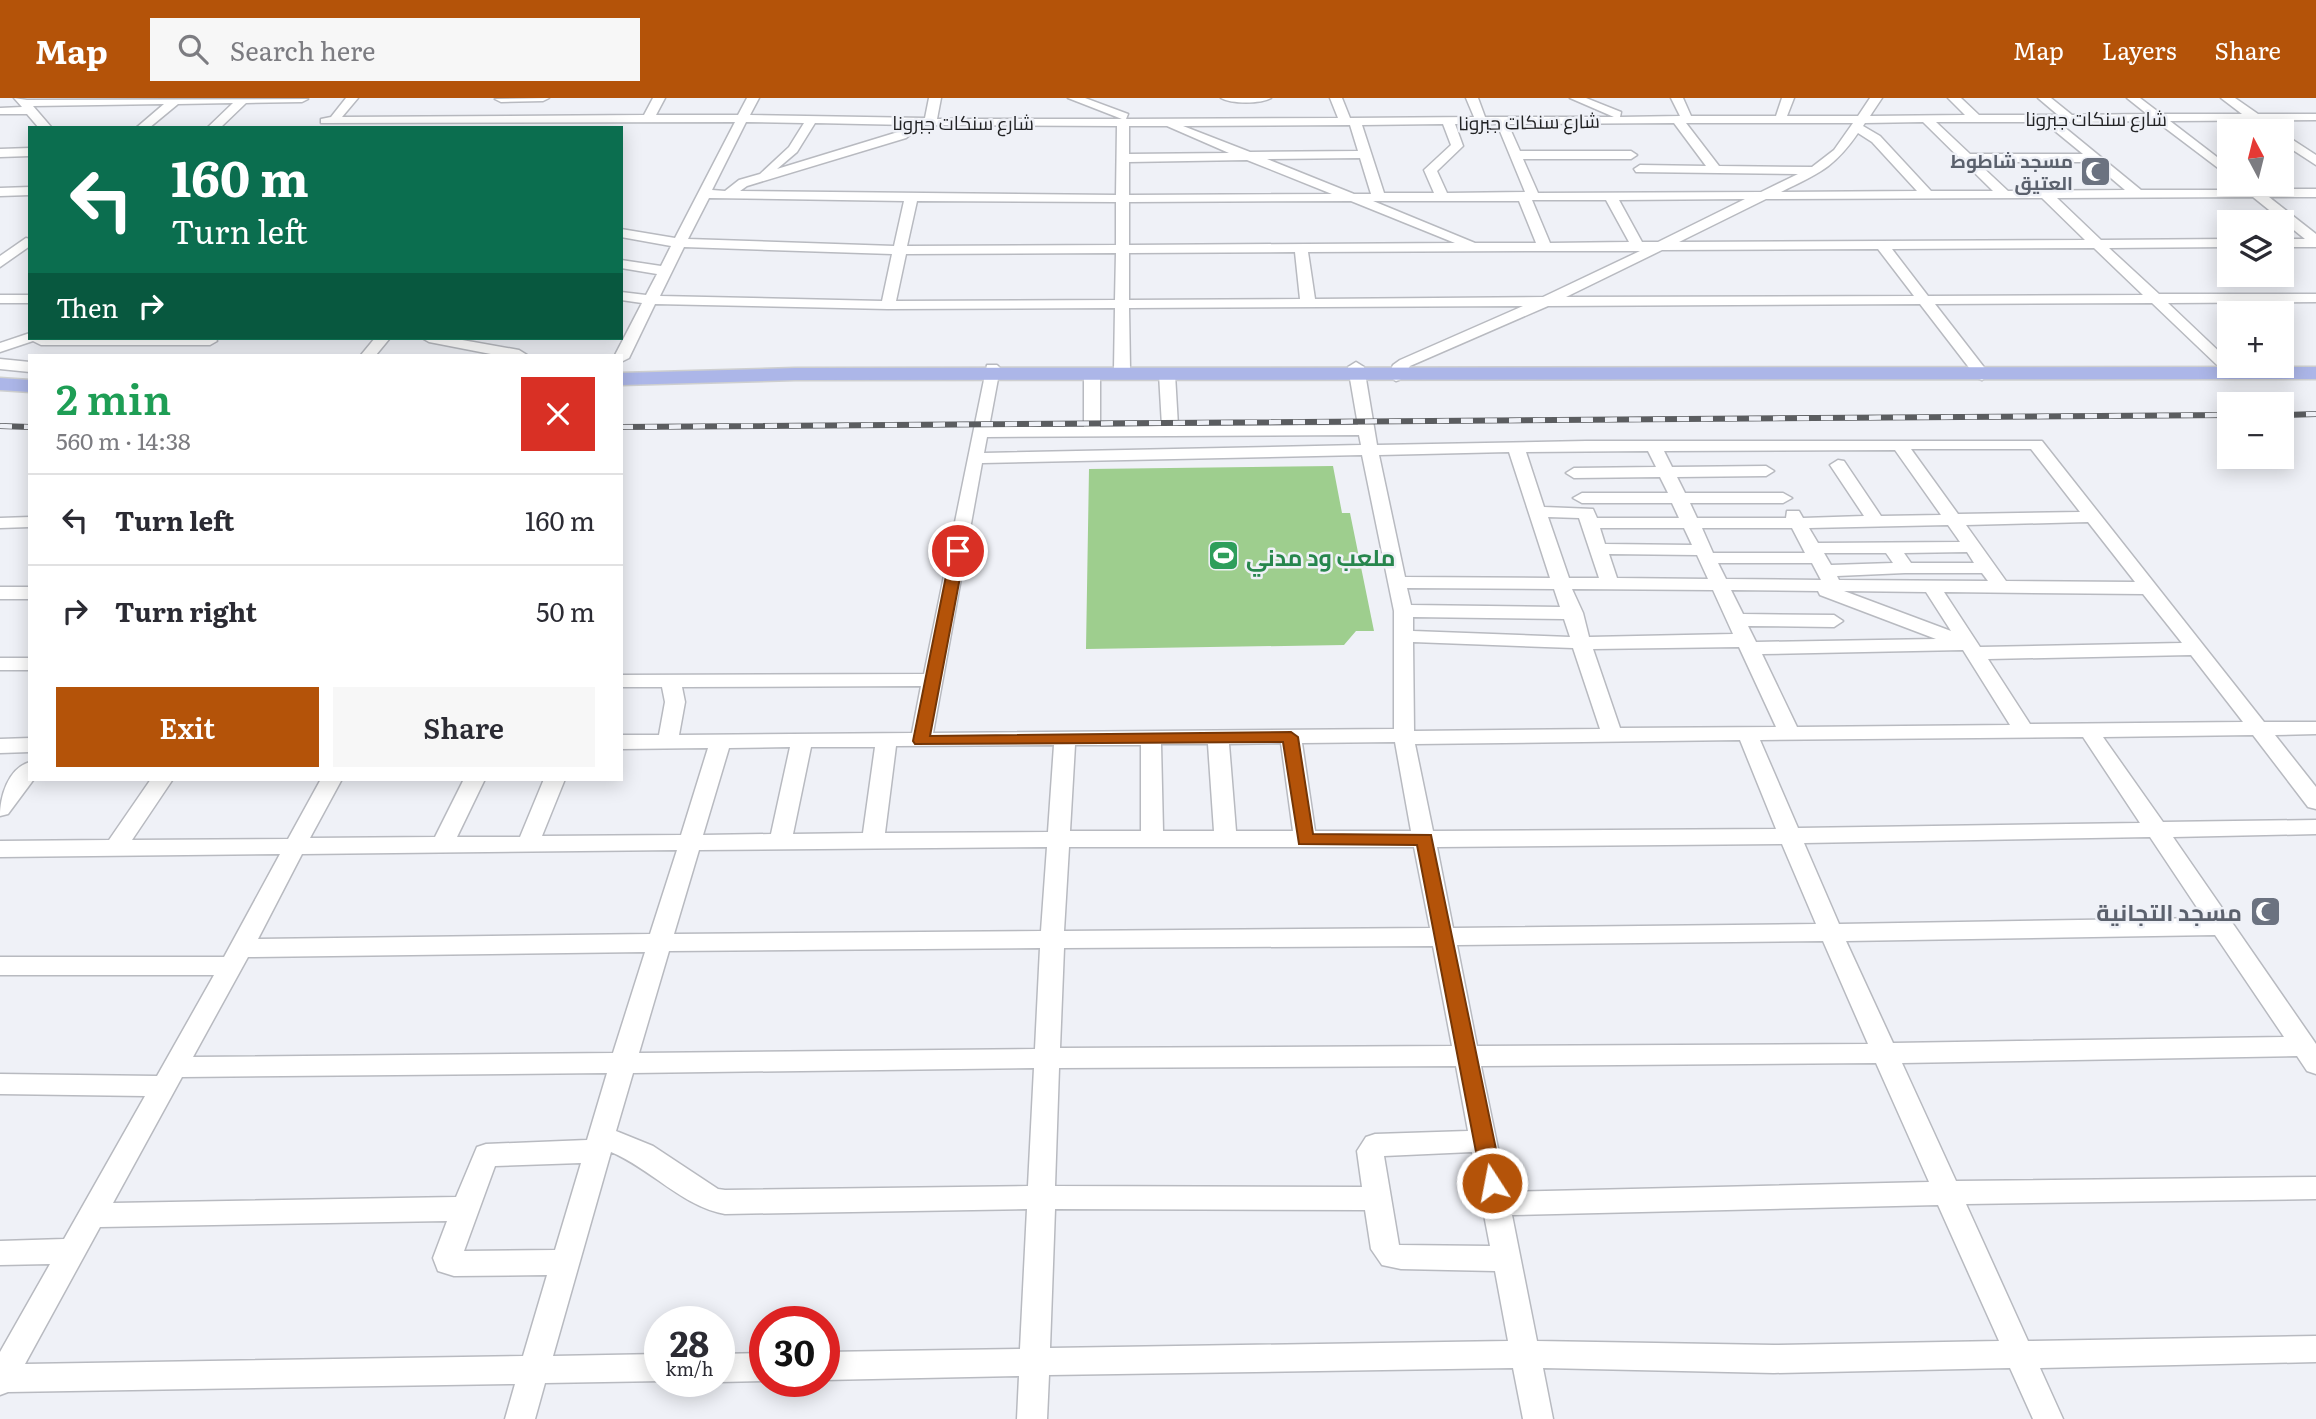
<!DOCTYPE html>
<html lang="en">
<head>
<meta charset="utf-8">
<style>
  :root { --surface:#fff; --page:#f7f7f7; --text:#2b2b33; --muted:#7c7c81; --line:#e1e1e2; --accent:#b45309 }
  body { margin:0; font-family:Literata,Cairo,serif; background:var(--page); color:var(--text); height:100vh; display:flex; flex-direction:column; font-size:26px; white-space:nowrap }
  * { box-sizing:border-box; margin:0 }
  p { font-size:23px; color:var(--muted) }
  .icon { flex:none; width:38px; height:38px; fill:none; stroke:currentColor; stroke-width:2; stroke-linecap:round; stroke-linejoin:round }
  .map { position:relative; flex:1; overflow:hidden }
  .panel { position:absolute; left:28px; top:256px; width:595px; height:427px; display:flex; flex-direction:column; background:var(--surface); border-radius:0px; box-shadow:0 4px 18px #0003 }
  .panel>* { flex:none }
  .banner { position:absolute; left:28px; top:28px; width:595px; height:214px; border-radius:0px; box-shadow:0 4px 18px #0003; background:#0b6e4f; color:#fff; overflow:hidden }
  .needle { width:46px; rotate:353deg }
  .controls { position:absolute; left:2217px; top:21px; display:grid; gap:14px }
  .controls a { display:grid; place-items:center; width:77px; height:77px; border-radius:0px; background:var(--surface); box-shadow:0 4px 18px #0003; font-size:35px }
  .speed { position:absolute; left:644px; top:1208px; display:flex; gap:14px; font-size:35px; font-weight:700; text-align:center }
  .speed>* { display:grid; place-content:center; width:91px; height:91px; border-radius:50%; background:var(--surface); box-shadow:0 4px 18px #0003; line-height:1 }
  .speed small { font-size:18px; font-weight:400 }
  .speed .limit { border:10px solid #d22; background:#fff; color:#111 }
  .pin { position:absolute; display:grid; place-items:center; width:60px; height:60px; color:#fff; margin:-30px; border:4px solid #fff; border-radius:50%; box-shadow:0 2px 7px #0007 }
  .me { position:absolute; width:77px; margin:-38px; rotate:349deg; stroke-linejoin:round; filter:drop-shadow(0 0 5px #0008) }
  .turn { display:flex; align-items:center; gap:24px; height:147px; padding:0 28px; font-size:32px }
  .turn .icon { width:91px; height:91px; stroke-width:2.5 }
  .turn b { display:block; font-size:49px; line-height:60px }
  .then { display:flex; align-items:center; height:66px; padding:0 28px; background:#0003; gap:14px; font-size:26px }
  .round { display:grid; place-items:center; flex:none; width:74px; height:74px; border-radius:0px; background:var(--page) }
  .headline { display:flex; align-items:center; justify-content:space-between; height:119px; padding:0 28px }
  h1 { font-size:42px; font-weight:600; line-height:52px; color:#1e9e55 }
  .primary-button { display:flex; gap:14px; margin-top:auto; padding:14px 28px }
  .primary-button a { flex:1; height:80px; border-radius:0px; background:var(--accent); color:#fff; font-size:28px; font-weight:600; line-height:80px; text-align:center }
  .primary-button a+a { background:var(--page); color:var(--text) }
  ul { padding:0; list-style:none }
  li { display:flex; align-items:center; gap:21px; height:91px; padding:0 28px; border-top:2px solid var(--line) }
  li div { flex:1 }
  li b { display:block; font-size:26px }
  li em { font-style:normal }
  header { display:flex; align-items:center; gap:42px; box-sizing:border-box; height:98px; padding:0 35px; background:var(--accent); color:#fff }
  header strong { font-size:33px }
  nav { display:flex; gap:38px; margin-inline-start:auto; font-size:24px }
  .search { width:490px; height:63px; background:var(--page); display:flex; align-items:center; gap:18px; box-sizing:border-box; padding:0 24px; border-radius:0px; color:var(--muted); font-size:26px }
  .map>svg:first-child { display:block }
  .green { fill:#9ece8e }
  .lines { fill:none; stroke-linecap:round; stroke-linejoin:round }
  .minor-casing { stroke:#b8bac0; stroke-width:3 }
  .major-casing { stroke:#cecfcf; stroke-width:3 }
  .minor { fill:#fff; fill-rule:evenodd }
  .major { fill:#acb6e8; fill-rule:evenodd }
  .rail-casing { stroke:#5b5d60; stroke-width:6 }
  .rail { stroke:#eff1f7; stroke-width:4.5; stroke-dasharray:12; stroke-linecap:butt }
  .route { fill:#b45309; stroke:#753606; stroke-width:2 }
  .labels { text-anchor:middle; dominant-baseline:central; stroke-width:5; stroke-linejoin:round; paint-order:stroke }
  .far-street-label { font-size:19px; fill:#222325; stroke:#eff1f7 }
  .far-worship-label { font-size:19px; font-weight:bold; fill:#5b616d; stroke:#eff1f7; text-anchor:end }
  .leisure-label { font-size:23px; font-weight:bold; fill:#27864d; stroke:#eff1f7; text-anchor:start }
  .worship-label { font-size:23px; font-weight:bold; fill:#5b616d; stroke:#eff1f7; text-anchor:end }
</style>
</head>
<body>
<header>
<strong>Map</strong>
<div class="search"><svg class="icon" aria-label="search" viewBox="0 0 24 24"><circle cx="10" cy="10" r="6"/><path d="M15 15l6 6"/></svg>Search here</div>
<nav><a>Map</a><a>Layers</a><a>Share</a></nav>
</header>
<div class="map">
<svg width="2316" height="1321" viewBox="0 0 2316 1321">
  <rect width="100%" height="100%" fill="#eff1f7"/>
  <path class="green" d="M1333,368L1342,415H1350L1374,533H1356L1344,547L1086,551L1089,371Z"/>
  <g class="lines">
    <defs>
      <path id="minor" d="M14,0L27,2L308,1L302,4L246,5L220,30H207L233,5L178,6L149,30H136L164,6L33,8L52,30H39L27,16H0V10L22,9Z
        M346,0H358L342,19L644,17L653,0H665L656,17H738L747,0H759L750,17L925,20L929,0H941L937,21H1122L1068,0H1085L1128,16L1126,21L1338,20L1330,0H1342L1350,20L1474,19L1466,0H1478L1485,19H1614L1570,0H1586L1621,14L1620,19L1680,18L1671,0H1683L1691,18H1776L1782,0H1794L1787,18H1858L1870,0H1882L1870,18L1965,17L1948,0H1961L1979,17H2058L2038,0H2051L2072,17L2147,16L2127,0H2140L2161,16H2242L2221,0H2235L2258,16H2316V22L2170,23L2230,69V79L2156,23L2058,24L2141,92H2245L2251,87L2259,91H2316V99H2269L2316,136V149H2282V141H2305L2253,99L2057,100L2101,142L2230,141V149L2109,150L2159,196H2316V204L2168,205L2227,261V267H2217L2152,205L1935,206L1990,277L1982,282L1977,280L1920,206L1548,208L1410,268L1401,281L1396,283L1388,278L1393,267L1400,262L1523,208L1129,210L1130,271L1122,276L1114,271L1115,210L888,211L655,206L629,260L621,264V257H615L642,205L621,202V194L646,197L657,176L621,170V162L661,168L671,148L621,139V131L675,140L735,24L321,25V21L331,19ZM746,24L804,25L789,49L760,76L739,82L725,93L712,92ZM1923,24L1993,93H1931L1880,38L1863,28L1865,25ZM1936,24H2044L2083,56H1970ZM815,25L909,27L898,34L777,71L797,54ZM1674,25L1706,68L1640,67L1634,71L1636,74L1798,76L1761,94L1538,95L1523,61H1631L1637,57L1631,53H1520L1508,26ZM1686,25H1853L1834,52L1812,69L1719,68ZM1443,26L1451,47L1424,72L1434,95H1384L1362,27ZM1455,26H1497L1525,94L1447,95L1437,73L1463,48ZM923,27L1117,28L1116,97L740,93L747,88L906,40ZM1350,27L1358,53L1250,54L1183,28ZM1129,28H1167L1229,55L1129,56ZM1858,35L1872,44L1917,93L1781,94C1819,75 1834,70 1858,35ZM1360,60L1371,96H1354L1267,61ZM1247,62L1332,96L1129,97V64ZM1977,64H2092L2125,92L2008,93ZM709,100L904,103L894,148L688,141ZM2042,100L2085,142L1679,144L1766,101ZM1745,101L1658,144H1642L1619,102ZM1532,102H1606L1629,144L1550,145ZM917,103L1116,104V147L907,148ZM1351,103L1455,145L1129,147V104ZM1373,103H1519L1536,145H1475ZM684,149L892,156L882,203L660,198ZM2094,150L2143,197L1928,198L1892,151ZM1878,151L1914,198L1566,199L1662,152ZM1543,153H1640L1543,199L1315,201L1308,154ZM1295,154L1300,201L1129,202V155ZM1116,155L1115,202L896,203L906,156Z
        M549,0L543,3L501,4L495,1Z
        M1221,0H1271C1261,6 1231,6 1221,0Z
        M2282,35L2316,57V67L2282,45Z
        M30,50V58L0,59V51Z
        M30,89V97L0,98V90Z
        M26,140L30,141V148L0,169V158Z
        M0,197H30V205H0Z
        M30,235V240H215L217,243L210,247H41L33,243L0,254V245Z
        M375,240H390L376,257H361Z
        M422,240H451L519,252L527,257H496L429,244Z
        M0,261L30,264V274L0,271Z
        M1356,264L1364,269L1377,347L1586,343H2042L2264,624H2316V636L2275,637L2316,689V711L2308,709L2253,637L2103,639L2163,724L2316,722V736L2173,739L2316,946V976L2307,973L2297,958L1902,965L1956,1083L2316,1079V1101L1966,1106L2028,1243L2316,1238V1264L2040,1270L2063,1321H2033L2010,1270L1774,1275L1543,1270L1553,1321H1523L1513,1270L1049,1277L1047,1321H1017L1019,1278L824,1282V1254L1020,1251L1027,1111L725,1116C683,1109 650,1070 611,1054L553,1258L660,1256V1283H663L545,1285L535,1321H505L515,1286L8,1294L0,1297V1254L50,1166L0,1167V1143L64,1141L145,998L0,996V976L157,978L214,877H0V859H224L280,756L0,759V743L109,742L151,681H173L132,742L288,741L321,681H342L310,740L435,739L464,681H485L457,739H520L544,681H565L542,738L681,737L708,650L621,651V637H659L665,604L662,589H621V577L924,576L987,267H997L1000,270L989,329H1084V276L1092,271L1100,276V329L1162,328L1159,276L1167,271L1175,276L1178,328L1358,327L1348,269ZM1359,337L1361,347L984,355L987,339ZM1911,351H2031L2080,414L1958,416ZM1895,352L1941,417L1881,418L1844,363L1838,362L1830,367L1864,418L1803,420L1799,413H1787L1786,420H1697L1690,405H1783L1792,400L1783,395H1685L1677,379L1766,378L1774,373L1766,368L1672,369L1664,353ZM1648,353L1656,369L1574,370L1566,375L1574,380L1660,379L1668,395H1582L1573,400L1582,405H1672L1679,420H1597L1593,411L1544,409L1526,354ZM1509,354L1550,480L1405,479L1379,357ZM1362,357L1394,513V631L933,635L982,365ZM1548,419L1579,420L1599,480H1569ZM2088,424L2135,484L2006,483L1966,427ZM1948,427L1960,444L1818,445L1809,430ZM1600,430H1684L1692,447L1605,446ZM1702,430H1792L1805,455H1713ZM1967,454L1974,465H1911L1904,455ZM1886,455L1893,465L1831,467L1824,455ZM1609,456L1697,457L1708,481L1617,480ZM1718,465H1812L1821,482L1726,481ZM1905,475H1982L1988,483L1839,482L1837,478ZM1407,490L1554,491L1560,509L1411,507ZM1572,491L1713,492L1733,536L1589,539L1583,515ZM1731,492L1818,493L1820,497L1936,541L1756,544L1748,528L1834,529L1843,523L1834,517L1743,516ZM1844,493L1926,494L1951,533ZM1944,494L2143,496L2182,545L1980,549ZM1413,519L1564,521L1570,539L1413,533ZM1413,544L1573,550L1600,631L1414,633ZM1739,549L1776,629L1620,630L1593,551ZM1963,552L2010,627L1797,629L1762,556ZM2191,557L2243,624L2030,626L1988,561ZM921,588L912,635L679,637L685,604L682,589ZM2083,639L2140,725L1798,730L1760,642ZM1740,642L1776,731L1433,733L1415,646ZM1395,644L1411,733H1315L1302,645ZM1281,645L1293,733H1236L1229,646ZM1161,646H1208L1214,733H1163ZM1054,647L1048,734L885,735L896,648ZM1075,647H1141V733H1070ZM790,649L771,736L703,737L729,650ZM811,649H875L863,735L793,736ZM2150,739L2204,820L1839,826L1804,745ZM1782,746L1816,826L1453,830L1437,749ZM1047,749L1041,833L674,836L699,752ZM1069,749H1414L1430,830L1064,833ZM677,752L650,836L258,841L302,756ZM2215,837L2284,939L1893,945L1846,843ZM1823,843L1868,946L1477,948L1457,847ZM1433,848L1452,948L1060,950L1064,850ZM1040,850L1035,951L639,955L669,853ZM645,854L613,955L193,959L248,859ZM1876,965L1929,1084L1507,1094L1481,968ZM1456,968L1468,1033L1375,1036L1366,1039L1357,1053L1362,1089L1055,1088L1059,970ZM1034,970L1028,1088L725,1092L718,1091L653,1048L616,1033L633,975ZM607,975L587,1042L486,1046L477,1049L456,1099L113,1105L182,979ZM1472,1054L1490,1148L1399,1147L1384,1058ZM581,1065L555,1152L464,1153L495,1068ZM1938,1107L1999,1243L1774,1247L1537,1243L1512,1117ZM1055,1111L1365,1112L1371,1151L1382,1167L1401,1171L1495,1173L1508,1243L1050,1250ZM447,1123L433,1160L438,1173L454,1178L547,1177L523,1258L25,1266L100,1129Z
        M30,419V429L0,430V420Z
        M0,489H30V501H0Z
        M0,560H30V572H0Z
        M30,640V654L0,655V641Z
        M30,664V681H34L8,716L0,718C0,699 8,670 30,664Z
        M765,1255V1283L719,1284L716,1283H719V1256Z"/>
      <path id="major" d="M2316,269V281L795,282L621,287V275L795,270Z
        M0,280L30,282V294L0,292Z"/>
    </defs>
    <use href="#minor" class="minor-casing"/>
    <use href="#major" class="major-casing"/>
    <use href="#minor" class="minor"/>
    <use href="#major" class="major"/>
    <defs>
      <path id="rail" d="M2282,317L2316,316
        M0,328L30,329
        M621,329L2230,317"/>
    </defs>
    <use href="#rail" class="rail-casing"/>
    <use href="#rail" class="rail"/>
  </g>
  <path class="route" d="M958,449L965,453L930,638L1291,634L1298,639L1313,736L1431,737L1503,1085L1500,1091L1492,1094L1485,1091L1482,1085L1417,747L1299,746L1283,644L915,646L913,643L951,453Z"/>
  <defs>
    <symbol id="mosque-square" viewBox="-11 -11 22 22"><rect x="-9" y="-9" width="18" height="18" rx="4" fill="#6b7280" stroke="#eff1f7"/><path d="M3.5-4.9A6 6 0 1 0 3.5 4.9A5 5 0 1 1 3.5-4.9Z" fill="#fff"/></symbol>
    <symbol id="stadium-square" viewBox="-11 -11 22 22"><rect x="-9" y="-9" width="18" height="18" rx="4" fill="#2e9e5b" stroke="#eff1f7"/><path d="M0-5a6.5 5 0 1 0 0 10a6.5 5 0 1 0 0-10ZM-3.5-1.8h7v3.6h-7Z" fill="#fff"/></symbol>
  </defs>
  <g fill-rule="evenodd">
    <use href="#mosque-square" x="2078" y="56" width="35" height="35"/>
    <use href="#stadium-square" x="1206" y="440" width="35" height="35"/>
    <use href="#mosque-square" x="2248" y="796" width="35" height="35"/>
  </g>
  <g class="labels">
    <g class="far-street-label">
      <text x="2096" y="20">شارع سنكات جبرونا</text>
      <text transform="translate(1529 23) rotate(-1)">شارع سنكات جبرونا</text>
      <text x="963" y="24">شارع سنكات جبرونا</text>
    </g>
    <g class="far-worship-label">
      <text x="2073" y="62">مسجد شاطوط<tspan x="2073" dy="22">العتيق</tspan></text>
    </g>
    <g class="leisure-label">
      <text x="1246" y="458">ملعب ود مدني</text>
    </g>
    <g class="worship-label">
      <text x="2242" y="813">مسجد التجانية</text>
    </g>
  </g>
</svg>
<div class="controls">
<a><svg class="needle" viewBox="-14 -14 28 28"><path d="M0-13l5 13h-10z" fill="#e53935"/><path d="M0 13l5-13h-10z" fill="#7c7c81"/></svg></a>
<a><svg class="icon" aria-label="layers" viewBox="0 0 24 24"><path d="M12 4l9 5-9 5-9-5zM3 14l9 5 9-5"/></svg></a>
<a>+</a>
<a>−</a>
</div>
<div class="speed"><div>28<small>km/h</small></div><div class="limit">30</div></div>
<div class="pin" style="left:958px;top:453px;background:#d93025"><svg class="icon" aria-label="arrive" viewBox="0 0 24 24"><path d="M6 21V4h12l-3 4 3 4H6"/></svg></div>
<svg class="me" style="left:1492px;top:1085px" viewBox="-20 -20 40 40"><circle r="17" fill="#b45309" stroke="#fff" stroke-width="3"/><path d="M0-11L8 9 0 5-8 9z" fill="#fff"/></svg>
<div class="banner">
<div class="turn"><svg class="icon" aria-label="left" viewBox="0 0 24 24"><path d="M17 20v-9H6M10 6l-5 5 5 5"/></svg><div><b>160 m</b>Turn left</div></div>
<div class="then">Then<svg class="icon" aria-label="right" viewBox="0 0 24 24"><path d="M7 20v-9h11M14 6l5 5-5 5"/></svg></div>
</div>
<section class="panel">
<div class="headline"><div><h1>2 min</h1><p>560 m · 14:38</p></div><a class="round" style="background:#d93025;color:#fff"><svg class="icon" aria-label="close" viewBox="0 0 24 24"><path d="M6 6l12 12M18 6L6 18"/></svg></a></div>
<ul>
<li><svg class="icon" aria-label="left" viewBox="0 0 24 24"><path d="M17 20v-9H6M10 6l-5 5 5 5"/></svg><div><b>Turn left</b></div><em>160 m</em></li>
<li><svg class="icon" aria-label="right" viewBox="0 0 24 24"><path d="M7 20v-9h11M14 6l5 5-5 5"/></svg><div><b>Turn right</b></div><em>50 m</em></li>
</ul>
<div class="primary-button"><a>Exit</a><a>Share</a></div>
</section>
</div>
</body>
</html>
